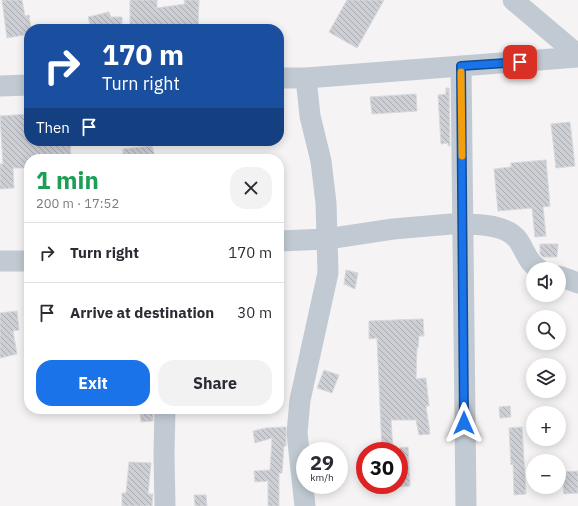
<!DOCTYPE html>
<html lang="en">
<head>
<meta charset="utf-8">
<style>
  :root { --surface:#fff; --page:#f2f2f3; --text:#2b2b33; --muted:#7c7c81; --line:#e1e1e2; --accent:#1a73e8 }
  body { margin:0; font-family:"IBM Plex Sans",sans-serif; background:var(--page); color:var(--text); height:100vh; display:flex; flex-direction:column; font-size:15px; white-space:nowrap }
  * { box-sizing:border-box; margin:0 }
  p { font-size:13px; color:var(--muted) }
  .icon { flex:none; width:22px; height:22px; fill:none; stroke:currentColor; stroke-width:2; stroke-linecap:round; stroke-linejoin:round }
  .map { position:relative; flex:1; overflow:hidden }
  .details { position:absolute; left:24px; top:154px; width:260px; height:260px; display:flex; flex-direction:column; background:var(--surface); border-radius:16px; box-shadow:0 2px 10px #0003 }
  .details>* { flex:none }
  .banner { position:absolute; left:24px; top:24px; width:260px; height:122px; border-radius:16px; box-shadow:0 2px 10px #0003; background:#1a4fa0; color:#fff; overflow:hidden }
  .tools { position:absolute; left:526px; top:262px; display:grid; gap:8px }
  .tools a { display:grid; place-items:center; width:40px; height:40px; border-radius:50%; background:var(--surface); box-shadow:0 2px 10px #0003; font-size:20px }
  .speed { position:absolute; left:296px; top:442px; display:flex; gap:8px; font-size:20px; font-weight:700; text-align:center }
  .speed>* { display:grid; place-content:center; width:52px; height:52px; border-radius:50%; background:var(--surface); box-shadow:0 2px 10px #0003; line-height:1 }
  .speed small { font-size:10px; font-weight:400 }
  .speed .limit { border:6px solid #d22; background:#fff; color:#111 }
  .pin { position:absolute; display:grid; place-items:center; width:34px; height:34px; color:#fff; margin:-17px; border-radius:8px; box-shadow:0 2px 6px #0006 }
  .me { position:absolute; width:44px; margin:-22px; rotate:0deg; stroke-linejoin:round; filter:drop-shadow(0 0 3px #0008) }
  .turn { display:flex; align-items:center; gap:14px; height:84px; padding:0 12px; font-size:18px }
  .turn .icon { width:52px; height:52px; stroke-width:2.5 }
  .turn b { display:block; font-size:28px; line-height:34px }
  .then { display:flex; align-items:center; height:38px; padding:0 12px; background:#0003; gap:8px; font-size:15px }
  .round { display:grid; place-items:center; flex:none; width:42px; height:42px; border-radius:16px; background:var(--page) }
  .headline { display:flex; align-items:center; justify-content:space-between; height:68px; padding:0 12px }
  h1 { font-size:24px; font-weight:700; line-height:30px; color:#1e9e55 }
  .button { display:flex; gap:8px; margin-top:auto; padding:8px 12px }
  .button a { flex:1; height:46px; border-radius:16px; background:var(--accent); color:#fff; font-size:16px; font-weight:700; line-height:46px; text-align:center }
  .button a+a { background:var(--page); color:var(--text) }
  ul { padding:0; list-style:none }
  li { display:flex; align-items:center; gap:12px; height:60px; padding:0 12px; border-top:1px solid var(--line) }
  li div { flex:1 }
  li b { display:block; font-size:15px }
  li em { font-style:normal }
  .map>svg:first-child { display:block }
  .building { fill:url(#building-back-hatch); stroke:#d7d9de }
  .lines { fill:none; stroke-linecap:round; stroke-linejoin:round }
  .minor { stroke:#c1cad2; stroke-width:21 }
  .route-casing { stroke:#114b97; stroke-width:10 }
  .route { stroke:#1a73e8; stroke-width:7 }
  .slow { stroke:#f59e0b; stroke-width:7 }
</style>
</head>
<body>
<div class="map">
<svg width="578" height="506" viewBox="0 0 578 506">
  <defs>
    <pattern id="building-back-hatch" width="6" height="6" patternUnits="userSpaceOnUse"><rect width="6" height="6" fill="#cdcfd5"/><path d="M-1 5l2 2M0 0l6 6M5-1l2 2" fill="none" stroke="#a8abb0"/></pattern>
  </defs>
  <rect width="100%" height="100%" fill="#f5f3f3"/>
  <path class="building" d="M2,0H22L25,16L29,15L31,29H29V34L7,38Z
    M130,0H157V8L185,4L184,0H199L198,29H175V26L130,27Z
    M347,0H384L357,48L329,32Z
    M109,12L111,17H122V29H91L88,17Z
    M446,88H449L450,146H448V143L441,144L438,95L446,94Z
    M416,94L417,111L372,114L370,97Z
    M29,114V141H70L71,159H29V168H13L14,188L0,189V164H3L0,116Z
    M570,122L575,166L556,168L551,124Z
    M152,146L155,157L147,159H123V149Z
    M546,160L550,206L543,207L546,236L535,237L532,208L498,211L494,169L511,167V163Z
    M540,244H558L557,257H543L540,254Z
    M346,270L358,273L355,289L344,284Z
    M17,311L19,330L13,331L17,354L0,358V313Z
    M423,319L424,336H419L418,348H417L416,379L426,378L429,406H426L430,434L419,435L416,420H391L393,451H382L377,338L369,339V321Z
    M324,370L339,375L332,393L317,388Z
    M510,406L511,417L500,418L499,407Z
    M140,409H153V421L141,422Z
    M286,427V446H284L282,473H279V506H268V481L255,482L254,471L270,470L272,438L255,443L253,431L266,428Z
    M522,427L526,494L514,495L513,464L511,465L509,428Z
    M408,447L410,486L399,487V448Z
    M129,462L151,463L148,494H153L152,506H122V493H126Z
    M578,471V493L564,494L562,472Z
    M194,495H206L207,506H195Z"/>
  <g class="lines">
    <path class="minor" d="M513,0L578,55
      M461,66L466,506
      M279,78H306L578,57
      M0,86L29,85
      M463,224C479,224 507,225 518,240C525,250 527,262 539,269
      M279,241L327,239L393,229L463,223
      M0,261H29
      M559,276L578,283
      M165,506L164,454L165,409
      M305,506L297,433L300,400L328,273L326,203L321,161L310,116L306,78"/>
  </g>
  <g class="lines">
    <defs>
      <path id="route" d="M464,423L461,66L520,62"/>
    </defs>
    <use href="#route" class="route-casing"/>
    <use href="#route" class="route"/>
    <path class="slow" d="M461,72L462,156"/>
  </g>
</svg>
<div class="tools">
<a><svg class="icon" aria-label="sound" viewBox="0 0 24 24"><path d="M4 9h4l5-4v14l-5-4H4zM17 9q2 3 0 6"/></svg></a>
<a><svg class="icon" aria-label="search" viewBox="0 0 24 24"><circle cx="10" cy="10" r="6"/><path d="M15 15l6 6"/></svg></a>
<a><svg class="icon" aria-label="layers" viewBox="0 0 24 24"><path d="M12 4l9 5-9 5-9-5zM3 14l9 5 9-5"/></svg></a>
<a>+</a>
<a>−</a>
</div>
<div class="speed"><div>29<small>km/h</small></div><div class="limit">30</div></div>
<div class="pin" style="left:520px;top:62px;background:#d93025"><svg class="icon" aria-label="arrive" viewBox="0 0 24 24"><path d="M6 21V4h12l-3 4 3 4H6"/></svg></div>
<svg class="me" style="left:464px;top:423px" viewBox="-20 -20 40 40"><path d="M0-17L14 15 0 8-14 15z" fill="#1a73e8" stroke="#fff" stroke-width="4"/></svg>
<div class="banner">
<div class="turn"><svg class="icon" aria-label="right" viewBox="0 0 24 24"><path d="M7 20v-9h11M14 6l5 5-5 5"/></svg><div><b>170 m</b>Turn right</div></div>
<div class="then">Then<svg class="icon" aria-label="arrive" viewBox="0 0 24 24"><path d="M6 21V4h12l-3 4 3 4H6"/></svg></div>
</div>
<section class="details">
<div class="headline"><div><h1>1 min</h1><p>200 m · 17:52</p></div><a class="round"><svg class="icon" aria-label="close" viewBox="0 0 24 24"><path d="M6 6l12 12M18 6L6 18"/></svg></a></div>
<ul>
<li><svg class="icon" aria-label="right" viewBox="0 0 24 24"><path d="M7 20v-9h11M14 6l5 5-5 5"/></svg><div><b>Turn right</b></div><em>170 m</em></li>
<li><svg class="icon" aria-label="arrive" viewBox="0 0 24 24"><path d="M6 21V4h12l-3 4 3 4H6"/></svg><div><b>Arrive at destination</b></div><em>30 m</em></li>
</ul>
<div class="button"><a>Exit</a><a>Share</a></div>
</section>
</div>
</body>
</html>
